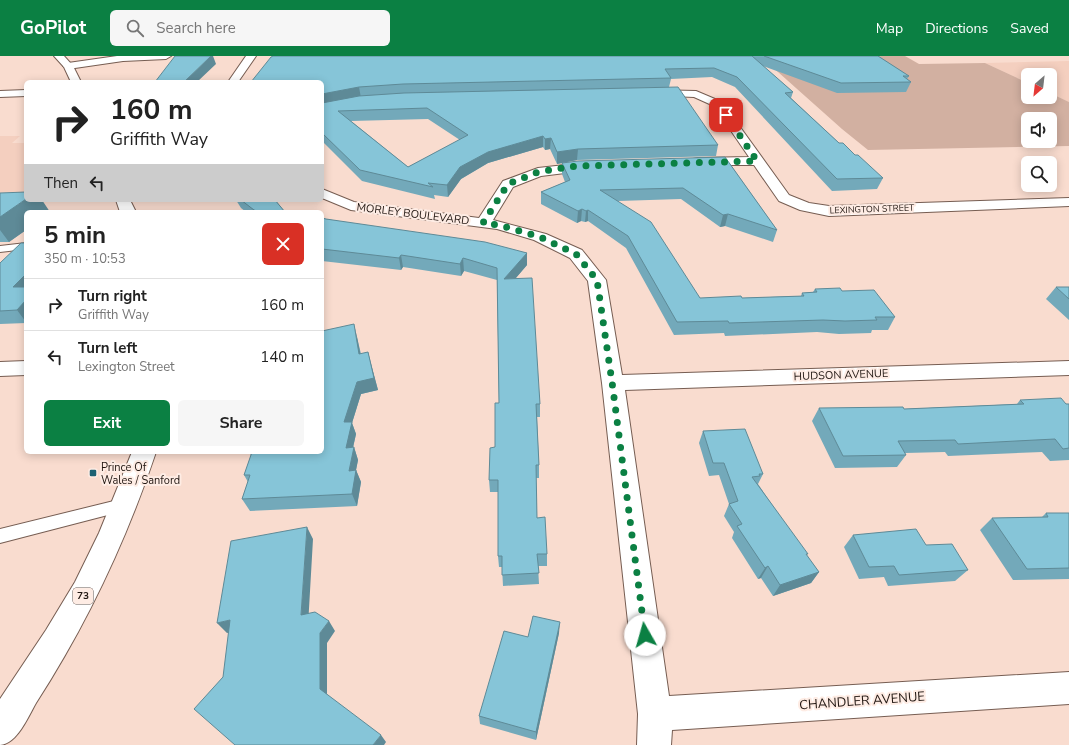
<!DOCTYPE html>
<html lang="en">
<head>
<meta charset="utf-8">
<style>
  :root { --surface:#fff; --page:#f6f6f6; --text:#222; --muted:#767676; --line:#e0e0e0; --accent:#0b8043 }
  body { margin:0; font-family:"Nunito Sans",sans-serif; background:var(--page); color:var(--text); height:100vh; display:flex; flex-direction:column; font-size:15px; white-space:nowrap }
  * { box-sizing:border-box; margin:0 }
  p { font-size:13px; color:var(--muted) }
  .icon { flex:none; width:22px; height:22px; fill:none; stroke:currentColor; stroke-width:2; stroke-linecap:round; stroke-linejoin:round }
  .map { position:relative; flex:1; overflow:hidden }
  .drawer { position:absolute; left:24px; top:154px; width:300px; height:244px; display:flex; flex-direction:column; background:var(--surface); border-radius:6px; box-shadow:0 2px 10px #0003 }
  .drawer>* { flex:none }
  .hud { position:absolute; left:24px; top:24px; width:300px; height:122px; border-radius:6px; box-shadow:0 2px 10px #0003; background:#fff; color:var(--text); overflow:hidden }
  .needle { width:26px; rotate:208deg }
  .fabs { position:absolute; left:1021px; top:12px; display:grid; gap:8px }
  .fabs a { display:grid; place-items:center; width:36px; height:36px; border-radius:6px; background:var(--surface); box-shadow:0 2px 10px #0003; font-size:20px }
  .pin { position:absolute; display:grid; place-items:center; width:34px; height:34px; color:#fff; margin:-17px; border-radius:8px; box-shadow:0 2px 6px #0006 }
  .me { position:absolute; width:44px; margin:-22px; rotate:353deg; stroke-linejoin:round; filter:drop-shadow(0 0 3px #0008) }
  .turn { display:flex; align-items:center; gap:14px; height:84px; padding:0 20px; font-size:18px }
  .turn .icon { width:52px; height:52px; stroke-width:2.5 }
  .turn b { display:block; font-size:28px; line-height:34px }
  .then { display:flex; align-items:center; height:38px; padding:0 20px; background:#0003; gap:8px; font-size:15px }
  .round { display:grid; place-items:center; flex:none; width:42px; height:42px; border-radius:6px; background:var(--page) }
  .head { display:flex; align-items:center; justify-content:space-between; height:68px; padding:0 20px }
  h1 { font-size:24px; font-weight:700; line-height:30px }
  .primary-button { display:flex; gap:8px; margin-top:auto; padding:8px 20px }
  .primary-button a { flex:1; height:46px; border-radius:6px; background:var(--accent); color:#fff; font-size:16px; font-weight:700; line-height:46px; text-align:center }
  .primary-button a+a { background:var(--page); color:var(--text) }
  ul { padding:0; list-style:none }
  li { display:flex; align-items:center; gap:12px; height:52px; padding:0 20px; border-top:1px solid var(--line) }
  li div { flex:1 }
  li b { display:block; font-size:15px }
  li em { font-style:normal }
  header { display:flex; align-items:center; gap:24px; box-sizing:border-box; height:56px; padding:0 20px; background:var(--accent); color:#fff }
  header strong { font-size:19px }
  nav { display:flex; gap:22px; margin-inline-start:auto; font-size:14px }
  .search { width:280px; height:36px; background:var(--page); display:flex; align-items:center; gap:10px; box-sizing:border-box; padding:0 14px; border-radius:6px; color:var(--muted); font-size:15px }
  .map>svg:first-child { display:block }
  .built { fill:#f4cfbf }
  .green { fill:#d2b0a1; fill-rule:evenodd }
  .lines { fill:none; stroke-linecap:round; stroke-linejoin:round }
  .service-casing { stroke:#765d52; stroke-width:2 }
  .minor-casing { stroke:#765d52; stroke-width:2 }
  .tertiary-casing { stroke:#765d52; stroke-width:2 }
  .primary-casing { stroke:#765d52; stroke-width:2 }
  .service { fill:#fff; fill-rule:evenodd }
  .minor { fill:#fff; fill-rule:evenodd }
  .tertiary { fill:#fff; fill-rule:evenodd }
  .primary { fill:#fff; fill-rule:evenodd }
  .wall { fill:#73a9ba; fill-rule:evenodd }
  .shaded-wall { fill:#5e8a97 }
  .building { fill:#86c5d8; stroke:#5e8a97; fill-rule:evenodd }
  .route { stroke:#0b8043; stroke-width:7; stroke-dasharray:0 12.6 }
  .poi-dot { fill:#1c6172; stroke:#feece4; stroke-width:1.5 }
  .labels { text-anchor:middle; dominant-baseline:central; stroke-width:4; stroke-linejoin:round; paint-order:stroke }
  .far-street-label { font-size:9px; fill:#201611; stroke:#feece4 }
  .shield { fill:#feece4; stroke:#635650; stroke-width:1 }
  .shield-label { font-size:10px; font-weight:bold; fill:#201611 }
  .street-label { font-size:11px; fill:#201611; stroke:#feece4 }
  .poi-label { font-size:11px; fill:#201611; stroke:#feece4; text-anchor:start }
  .near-street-label { font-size:13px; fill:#201611; stroke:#feece4 }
</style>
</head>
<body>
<header>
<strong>GoPilot</strong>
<div class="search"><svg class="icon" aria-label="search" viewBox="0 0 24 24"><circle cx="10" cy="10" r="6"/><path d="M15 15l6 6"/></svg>Search here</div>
<nav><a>Map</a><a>Directions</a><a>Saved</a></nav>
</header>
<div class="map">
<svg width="1069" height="689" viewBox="0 0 1069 689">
  <rect width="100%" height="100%" fill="#f9dccf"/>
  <path class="built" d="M1069,5V46L1050,37V19H1028V27L985,7Z
    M0,80H20L12,87H26V144H74L0,148Z"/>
  <path class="green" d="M760,0H905L919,8L985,7L1028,27V41H1050V37L1069,46V90L868,94L842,73ZM1028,63H1050V85H1028Z"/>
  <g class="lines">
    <defs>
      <path id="service" d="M26,187V193L0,196V190Z
        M126,442L131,443L134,448L131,453L0,487V473Z"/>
      <path id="minor" d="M246,0H256L238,26H228Z
        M26,34V40L0,41V35Z
        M652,34L696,35L722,46L789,139L809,147L829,150L1069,142V150L829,160L800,154L779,145L754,109H693L691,106L693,103L698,102L749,101L714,50L694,41L648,39L647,37Z
        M592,106L597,107L599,110L597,113L541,120L513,131L493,164L546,178L582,194L606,224L622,319L1069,305V319L625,334L669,640L1069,616V648L672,674L671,689H637L638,658L602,327L588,225L570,202L534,184L497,173L351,154L322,142V133L354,146L479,162L503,125L538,112Z
        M26,305V319L0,320V306Z"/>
      <path id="tertiary" d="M117,0H171L166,3L123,5L68,13L63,10L68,7Z"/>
      <path id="primary" d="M54,0H64L73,10L81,26H71L64,11Z
        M116,144H130L136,156H120Z
        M132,396H156C126,485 87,568 36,647C28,661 17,688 0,689V643L46,574L75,526L99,477Z"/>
    </defs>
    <use href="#service" class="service-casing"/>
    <use href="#minor" class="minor-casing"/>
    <use href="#tertiary" class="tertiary-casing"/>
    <use href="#primary" class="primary-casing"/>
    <use href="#service" class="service"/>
    <use href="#minor" class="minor"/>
    <use href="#tertiary" class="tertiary"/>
    <use href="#primary" class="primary"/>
  </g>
  <path class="wall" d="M273,0H878L909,20L907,23L911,26L906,36L837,37L763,10L793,36L791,42L839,87L855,99L883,122L877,133L832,135L735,31L712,21L671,23L669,31L718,89L716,100L577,104L557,108L550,93L545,94L543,91L488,107L461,123L448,141L434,139L435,143L362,125L322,85V26ZM428,63L460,84L408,111L351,65Z
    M725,101L777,174L773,186L725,170L720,171L681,143L618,145L700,242H742L801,240L802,237L813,236L815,233L842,235L895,261L888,274H872L871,277L839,278L817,276L725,280L724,277L674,279L626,192L588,165L585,166L581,165L577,167L541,148V136L565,126L562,118V107Z
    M0,137L26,156V174L9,186H0Z
    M236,144H275L285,156H246L241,152Z
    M322,162L326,163L527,197V209L515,223L540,348V361H537L539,409V422H536L537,462L547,498V510H538L539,528L503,530L502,511H499L498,500V436H490L489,424L495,391L499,347L497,224L464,215L461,220L403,211L401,214L322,205Z
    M26,187V267L0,268V207Z
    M1056,231H1069V264L1046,243Z
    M357,281L361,298L371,309L378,334L361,338L352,367L356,378L353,392L354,391L358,404L356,414L361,426L357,450L250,455L242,443L248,426L244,419L251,399L249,396H322Z
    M1020,344L1069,348V404L1050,405L1042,396L948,400L945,396L905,397L906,399L897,411L835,412L812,365L819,352L904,353L1017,348Z
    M703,375L763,418L758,428L807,500L819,516L811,527L773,540L761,522L758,523L732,482L734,476L724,460L729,448L719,419L709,420L699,387Z
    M1046,457H1069V523L1013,524L980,474L992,462L1042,461Z
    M853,479L926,489L968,514L955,525L888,530L884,521L859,523L844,491Z
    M559,577L536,684L480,668L479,660L528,581Z"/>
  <path class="shaded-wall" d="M211,0H213L216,8L197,26H184Z
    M359,31L361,42L322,48V38Z
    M543,80V91L488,107L461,123L448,141L447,129L460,111L488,96Z
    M551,82L550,93L545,94V83Z
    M578,93L577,104L557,108V96Z
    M26,143V144H42L50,156H26V174L9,186L0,174V161Z
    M582,153L581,165L577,167L578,155Z
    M588,154V165L585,166L586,155Z
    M728,158L725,170L720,171L723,159Z
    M527,197V209L504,236V223Z
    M401,199L403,211L401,214L399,202Z
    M463,202L464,215L461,220L460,208Z
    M26,218V240L13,231Z
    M26,244V266L17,254Z
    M354,268L357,281L363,311L359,298Z
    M368,296L378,334L361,338L352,367L356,378L350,404L346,392L344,366L357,326Z
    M354,391L358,404L356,414L361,426L357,450L352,438L349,415Z
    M307,471L313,483L308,570L301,559Z
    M768,510L761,522L758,523L765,512Z
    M819,516L811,527L773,540L780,529Z
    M230,564L239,575L227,577L217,567Z
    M329,565L335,575L327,587V642L320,633V577Z
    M560,566L559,577L536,684V676Z
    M381,679L386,686L384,689H373Z"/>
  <path class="building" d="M175,0H211L184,26H155Z
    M273,0H752L793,36L785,37L839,87H843L855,99H858L883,122L837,123L737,21L714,12L665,13L671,22L403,28L359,31L322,38V26H251L271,1Z
    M764,0H878L909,20H903L911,26L841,27Z
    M678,31L718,89L578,93L557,96L551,82L545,83L543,80L488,96L460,111L447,129L428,127L433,131L360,114L322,77V47L359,40L404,37ZM427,52L468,79L408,111L338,55Z
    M725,101L777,174L728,158L723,159L683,132L600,134L651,166L700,242L741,240L742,242L804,240L802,237L817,236L815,233L840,232L842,235L874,234L895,261H875L877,264L845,265L823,264L729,267L728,265L677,266L628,180L588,154L586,155L582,153L578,155L541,136L570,124L562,107L578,105Z
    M26,136V143L0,161V137Z
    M241,144H275L285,156H259L254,154Z
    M322,162L326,163L485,186L527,197L504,223L532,222L540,348H536L539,409H536L537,462L545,461L547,498H537L539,517L502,519V500H498V424H489L490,392L495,391V347H499L497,212L463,202L460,208L401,199L399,202L322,193Z
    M21,187H26V218L13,231H26V244L17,254L0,255V207Z
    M1056,231H1069V243Z
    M354,268L359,298L368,296L374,322L357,326L344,366H352L346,392L354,391L349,415L356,414L352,438L242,443L250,419H244L252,396H322V275Z
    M1061,342L1066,348H1069V392L1063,393L1055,383L958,388L955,384L898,385L906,399L843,400L819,352L903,351L904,353L1024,348L1020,344Z
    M745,373L763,418H759L760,420L752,421L808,498H806L819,516L780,529L768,510L765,512L737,470L742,468L729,448L738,445L724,407H713L703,375Z
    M1046,457H1069V512L1027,513L992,462L1048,461Z
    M307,471L301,559L315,556L329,565L320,577V633L381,679L373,689H235L194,653L223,621L230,564L217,567L231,485Z
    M916,473L926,489L952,488L968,514L899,519L894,510L869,511L853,479Z
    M533,560L560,566L536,676L479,660L504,575L528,581Z"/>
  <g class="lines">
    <path class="route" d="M645,579L612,326L597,224L576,198L540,181L499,169L483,167L508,128L538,116L576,110L757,105L726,59"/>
  </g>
  <rect class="poi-dot" x="89" y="413" width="8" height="8" rx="2"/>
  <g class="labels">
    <g class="far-street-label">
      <text transform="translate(872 153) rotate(-2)">LEXINGTON STREET</text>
    </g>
    <rect class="shield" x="73" y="532" width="20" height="16" rx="3"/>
    <g class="shield-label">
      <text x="83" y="540">73</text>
    </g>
    <g class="street-label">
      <text transform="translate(413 158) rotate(7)">MORLEY BOULEVARD</text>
      <text transform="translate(841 319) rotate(-2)">HUDSON AVENUE</text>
    </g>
    <g class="poi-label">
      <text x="101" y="411">Prince Of<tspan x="101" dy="13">Wales / Sanford</tspan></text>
    </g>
    <g class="near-street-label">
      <text transform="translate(862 645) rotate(-4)">CHANDLER AVENUE</text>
    </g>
  </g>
</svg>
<div class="fabs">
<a><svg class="needle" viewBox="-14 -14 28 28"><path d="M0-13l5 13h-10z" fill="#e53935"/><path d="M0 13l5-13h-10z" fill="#767676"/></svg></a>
<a><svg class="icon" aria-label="sound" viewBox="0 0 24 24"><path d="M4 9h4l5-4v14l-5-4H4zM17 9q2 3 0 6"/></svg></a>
<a><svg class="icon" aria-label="search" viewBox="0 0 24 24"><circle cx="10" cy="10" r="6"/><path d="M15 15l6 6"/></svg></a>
</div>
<div class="pin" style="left:726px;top:59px;background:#d93025"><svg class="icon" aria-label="arrive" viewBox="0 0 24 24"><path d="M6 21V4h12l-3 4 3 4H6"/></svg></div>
<svg class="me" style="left:645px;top:579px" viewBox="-20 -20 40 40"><circle r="19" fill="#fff"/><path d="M0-13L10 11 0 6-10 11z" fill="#0b8043"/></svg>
<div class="hud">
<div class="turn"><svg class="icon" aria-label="right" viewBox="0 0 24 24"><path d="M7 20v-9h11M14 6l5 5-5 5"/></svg><div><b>160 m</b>Griffith Way</div></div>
<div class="then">Then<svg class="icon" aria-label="left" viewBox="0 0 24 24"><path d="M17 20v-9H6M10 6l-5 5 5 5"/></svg></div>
</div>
<section class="drawer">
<div class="head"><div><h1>5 min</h1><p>350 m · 10:53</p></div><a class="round" style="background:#d93025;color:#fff"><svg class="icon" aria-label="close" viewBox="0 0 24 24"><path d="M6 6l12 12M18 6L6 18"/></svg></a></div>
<ul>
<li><svg class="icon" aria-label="right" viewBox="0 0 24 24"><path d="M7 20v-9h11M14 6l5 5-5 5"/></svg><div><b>Turn right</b><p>Griffith Way</p></div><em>160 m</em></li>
<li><svg class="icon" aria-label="left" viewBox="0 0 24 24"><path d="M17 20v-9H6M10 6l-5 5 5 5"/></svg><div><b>Turn left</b><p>Lexington Street</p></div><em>140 m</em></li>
</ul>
<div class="primary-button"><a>Exit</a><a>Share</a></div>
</section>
</div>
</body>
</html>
